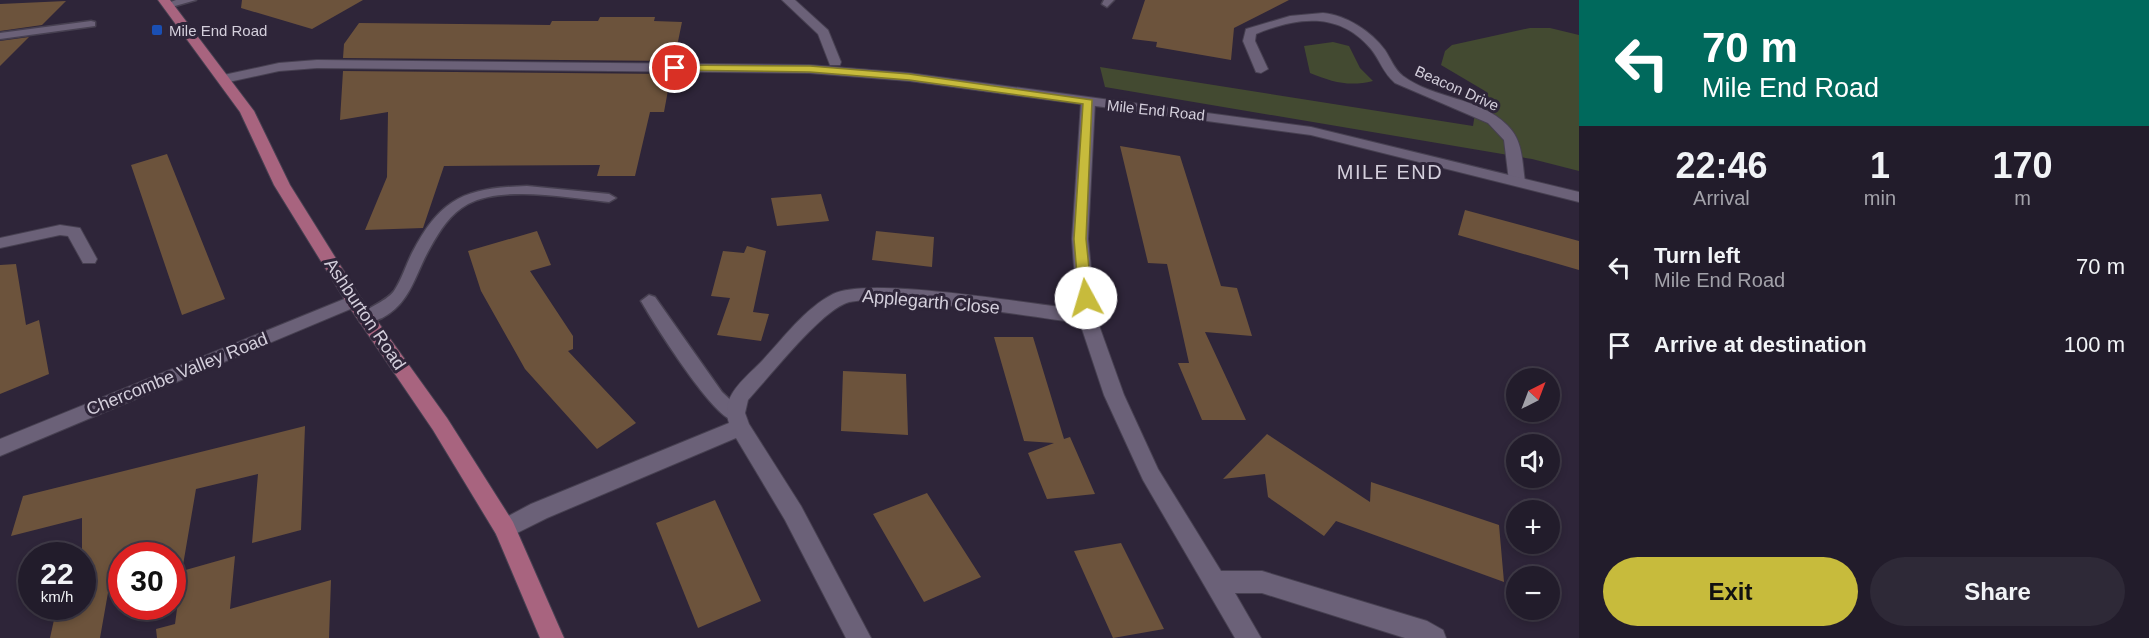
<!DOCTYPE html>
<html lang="en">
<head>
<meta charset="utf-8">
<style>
  :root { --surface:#221c2b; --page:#2e2937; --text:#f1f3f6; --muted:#a2a1a9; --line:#3f3a47; --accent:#c7bb3c }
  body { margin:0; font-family:Arial,sans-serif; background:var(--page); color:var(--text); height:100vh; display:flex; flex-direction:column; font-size:22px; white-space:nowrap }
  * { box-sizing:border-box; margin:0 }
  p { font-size:20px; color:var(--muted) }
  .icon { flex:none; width:33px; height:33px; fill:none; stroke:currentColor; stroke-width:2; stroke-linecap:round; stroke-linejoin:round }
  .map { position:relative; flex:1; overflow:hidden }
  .details { display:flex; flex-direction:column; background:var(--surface); width:570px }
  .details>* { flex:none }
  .guide { background:#00695c; color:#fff; overflow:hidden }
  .needle { width:39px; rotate:42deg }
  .buttons { position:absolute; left:1506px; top:368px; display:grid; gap:12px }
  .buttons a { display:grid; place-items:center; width:54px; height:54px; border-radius:50%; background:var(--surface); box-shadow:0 3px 9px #0003,0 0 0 2px var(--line); font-size:30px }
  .speed { position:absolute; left:18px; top:542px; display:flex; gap:12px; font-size:30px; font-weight:700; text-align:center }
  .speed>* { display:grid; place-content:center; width:78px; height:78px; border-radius:50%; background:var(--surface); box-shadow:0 3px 9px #0003,0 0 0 2px var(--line); line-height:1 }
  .speed small { font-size:15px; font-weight:400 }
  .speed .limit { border:9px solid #d22; background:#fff; color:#111 }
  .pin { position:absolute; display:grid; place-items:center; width:51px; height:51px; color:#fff; margin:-26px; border:3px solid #fff; border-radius:50%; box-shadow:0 2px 6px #0007 }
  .me { position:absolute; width:66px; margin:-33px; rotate:354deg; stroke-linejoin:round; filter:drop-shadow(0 0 4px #0008) }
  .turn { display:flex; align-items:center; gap:21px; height:126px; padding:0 24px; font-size:27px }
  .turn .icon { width:78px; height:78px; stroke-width:2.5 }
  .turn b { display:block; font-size:42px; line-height:51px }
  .eta { display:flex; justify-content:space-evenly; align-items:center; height:102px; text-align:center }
  .eta b { font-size:36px; font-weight:600; line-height:42px }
  .cta { display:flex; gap:12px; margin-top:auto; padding:12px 24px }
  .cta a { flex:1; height:69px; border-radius:36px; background:var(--accent); color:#111; font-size:24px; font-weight:600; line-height:69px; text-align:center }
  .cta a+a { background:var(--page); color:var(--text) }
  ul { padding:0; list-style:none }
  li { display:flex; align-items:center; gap:18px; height:78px; padding:0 24px }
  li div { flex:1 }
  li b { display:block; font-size:22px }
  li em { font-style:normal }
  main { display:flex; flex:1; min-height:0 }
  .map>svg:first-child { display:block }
  .green { fill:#434a31 }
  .building { fill:#6c533c }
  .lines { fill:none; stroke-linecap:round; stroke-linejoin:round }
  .lane-casing { stroke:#474051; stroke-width:3 }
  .street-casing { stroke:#474051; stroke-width:2 }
  .secondary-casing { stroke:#474051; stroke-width:2 }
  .primary-casing { stroke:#474051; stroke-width:2 }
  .lane { fill:#6b6178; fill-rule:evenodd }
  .street { fill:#6b6178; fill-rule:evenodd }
  .secondary { fill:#6b6178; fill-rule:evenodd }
  .primary { fill:#a8647f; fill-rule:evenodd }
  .route { fill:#c7bb3c; stroke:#817a27; stroke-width:1.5 }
  .transit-dot { fill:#1a4fb4; stroke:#2e2539; stroke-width:2 }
  .labels { text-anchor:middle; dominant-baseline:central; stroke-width:6; stroke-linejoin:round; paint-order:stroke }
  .far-poi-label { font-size:15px; fill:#d4cfdc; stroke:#2e2539; text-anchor:start }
  .far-street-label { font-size:15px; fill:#d4cfdc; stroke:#2e2539 }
  .street-label { font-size:18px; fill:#d4cfdc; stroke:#2e2539 }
  .neighbourhood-label { font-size:20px; letter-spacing:1.5px; fill:#d4cfdc; stroke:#2e2539 }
</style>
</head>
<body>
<main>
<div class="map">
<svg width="1579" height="638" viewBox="0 0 1579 638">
  <rect width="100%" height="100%" fill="#2e2539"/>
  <path class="green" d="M1530,28H1550L1579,35V171L1532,159L1105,87L1100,67L1473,126L1476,107L1485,91L1441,65L1445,51L1452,45Z
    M1333,42L1349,46L1360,68L1373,81C1349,87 1332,82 1310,73L1304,46Z"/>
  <path class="building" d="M242,0H363L312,29L241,8Z
    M1145,0H1289L1234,28L1231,60L1156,47L1157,42L1132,39Z
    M66,1L42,25L0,31V4Z
    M600,17H655L654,21L682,22L674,61L343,58L344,44L359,23L550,25L552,21H598Z
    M29,37L0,66V41Z
    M343,71L671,74L664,112H650L635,176H597L600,165L444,166L423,228L365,230L387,177L388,112L340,120Z
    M1120,146L1180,156L1221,286L1237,288L1252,336L1205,332L1246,420H1202L1178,363H1189L1167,264L1148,263Z
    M167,154L225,299L182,315L131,165Z
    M821,194L829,221L777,226L771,198Z
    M1465,210L1579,241V270L1458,235Z
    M537,231L551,265L530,271L573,336V349L568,351L636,423L597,449L525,369L481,291L468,251Z
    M876,231L934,237L932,267L872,260Z
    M747,246L766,251L753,312L769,314L761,341L717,335L730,298L711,296L723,251L744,253Z
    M16,264L26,325L39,320L49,374L0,394V265Z
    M994,337H1033L1064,439L1070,437L1095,494L1047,499L1028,453L1054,443L1024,441Z
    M843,371L906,374L908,435L841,431Z
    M305,426L301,530L252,543L258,474L196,489L182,571L172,573V555H122V584L109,587L100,638H50L57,606H82V518L11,536L23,496Z
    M1267,434L1370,502L1371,482L1499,525L1504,582L1336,521L1324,536L1268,497L1265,474L1223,479Z
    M927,493L981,577L924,602L873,514Z
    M715,500L761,601L698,628L656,523Z
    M1121,543L1164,629L1113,638L1074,551Z
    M235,556L230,609L331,580L329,638H157L156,629L175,624L182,571Z"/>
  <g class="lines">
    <defs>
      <path id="lane" d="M176,0H196L168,8L163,5Z
        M1104,0H1114L1107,7L1102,4Z
        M91,21L95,22V26L0,39V33Z
        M527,186L609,194L616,198L609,202C570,198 504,185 468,204C450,214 440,230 430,248C415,274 411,303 382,318C374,321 368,325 360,322L358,318C364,308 385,303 394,291C402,279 406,265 412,253C441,197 466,188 527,186Z
        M649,295L655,297L722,392L744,413L741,418C736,420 733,421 728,418C705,404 656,327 641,301Z"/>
      <path id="street" d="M782,0H795L828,30L841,62L840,65H830L818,34Z
        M1323,13C1346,15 1371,31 1385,50C1391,59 1394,69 1403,76C1434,99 1479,97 1507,125C1523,140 1522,161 1525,181L1522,184L1517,186L1509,181L1504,140L1488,123L1395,83C1383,73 1380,60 1371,49C1339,11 1297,17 1256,34L1255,41L1268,69L1261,73L1256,72L1243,41L1246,29L1290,16Z
        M1088,98L1095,102L1088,239L1096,317L1124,395L1158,469L1221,571H1262L1427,621L1443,630L1446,638H1405L1262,593H1235L1261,638H1235L1143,480L1104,395L1080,323C1039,318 873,290 844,304C816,317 771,375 748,400L745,413L749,424L801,506L871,638H846L785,520L736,438L547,518L505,539L497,536L494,529L497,522L531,504L729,423C720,397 743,380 760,363C782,340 804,309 833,294C869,276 1029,304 1077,309L1072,239L1081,102Z
        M60,225L80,228L97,259L95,263H83L68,236L60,235L0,248V238Z
        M354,295L360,297L363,301L360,305L0,456V439Z"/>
      <path id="secondary" d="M317,60L809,65L909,73L1311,127L1579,192V202L1311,135L909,81L809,73L317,68L279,71L224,83L217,79L219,76L279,63Z"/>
      <path id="primary" d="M158,0H170L254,111L290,185L360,297L447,418L513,522L564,638H540L496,534L433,430L348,305L274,185L240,112Z"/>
    </defs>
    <use href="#lane" class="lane-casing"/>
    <use href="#street" class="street-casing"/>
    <use href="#secondary" class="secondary-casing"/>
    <use href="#primary" class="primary-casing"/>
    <use href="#lane" class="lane"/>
    <use href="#street" class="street"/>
    <use href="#secondary" class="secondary"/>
    <use href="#primary" class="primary"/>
  </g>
  <path class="route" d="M675,65L810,66L909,74L1092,100L1086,239L1092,298L1086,303L1079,298L1074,239L1083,104L909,80L810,72L671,70V65Z"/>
  <rect class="transit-dot" x="151" y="24" width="12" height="12" rx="3"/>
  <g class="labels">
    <g class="far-poi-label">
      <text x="169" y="30">Mile End Road</text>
    </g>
    <g class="far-street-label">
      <text transform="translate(1457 88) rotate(24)">Beacon Drive</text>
      <text transform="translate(1156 110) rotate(6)">Mile End Road</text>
    </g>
    <g class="street-label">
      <text transform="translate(931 302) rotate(5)">Applegarth Close</text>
      <text transform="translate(365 314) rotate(56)">Ashburton Road</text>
      <text transform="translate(177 374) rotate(-22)">Chercombe Valley Road</text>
    </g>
    <g class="neighbourhood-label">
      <text x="1390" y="172">MILE END</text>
    </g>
  </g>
</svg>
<div class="buttons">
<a><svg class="needle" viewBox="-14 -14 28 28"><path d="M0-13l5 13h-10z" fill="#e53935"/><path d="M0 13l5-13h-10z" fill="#a2a1a9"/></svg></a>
<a><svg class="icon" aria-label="sound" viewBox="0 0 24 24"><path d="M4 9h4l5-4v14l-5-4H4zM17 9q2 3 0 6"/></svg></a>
<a>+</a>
<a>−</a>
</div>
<div class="speed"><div>22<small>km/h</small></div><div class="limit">30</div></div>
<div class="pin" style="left:675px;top:68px;background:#d93025"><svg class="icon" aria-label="arrive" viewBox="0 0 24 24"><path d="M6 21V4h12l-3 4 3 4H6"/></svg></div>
<svg class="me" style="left:1086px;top:298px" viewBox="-20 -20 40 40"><circle r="19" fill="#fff"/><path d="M0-13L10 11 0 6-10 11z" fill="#c7bb3c"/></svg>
</div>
<section class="details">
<div class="guide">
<div class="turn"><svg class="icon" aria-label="left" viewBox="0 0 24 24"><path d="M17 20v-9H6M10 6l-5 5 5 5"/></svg><div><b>70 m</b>Mile End Road</div></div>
</div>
<div class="eta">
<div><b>22:46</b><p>Arrival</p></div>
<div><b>1</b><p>min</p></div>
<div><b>170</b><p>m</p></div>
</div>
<ul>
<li><svg class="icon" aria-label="left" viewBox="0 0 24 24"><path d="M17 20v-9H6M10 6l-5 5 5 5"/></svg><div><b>Turn left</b><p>Mile End Road</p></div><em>70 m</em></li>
<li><svg class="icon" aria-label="arrive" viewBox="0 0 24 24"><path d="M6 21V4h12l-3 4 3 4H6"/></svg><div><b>Arrive at destination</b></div><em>100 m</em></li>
</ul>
<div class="cta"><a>Exit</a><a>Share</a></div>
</section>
</main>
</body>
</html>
